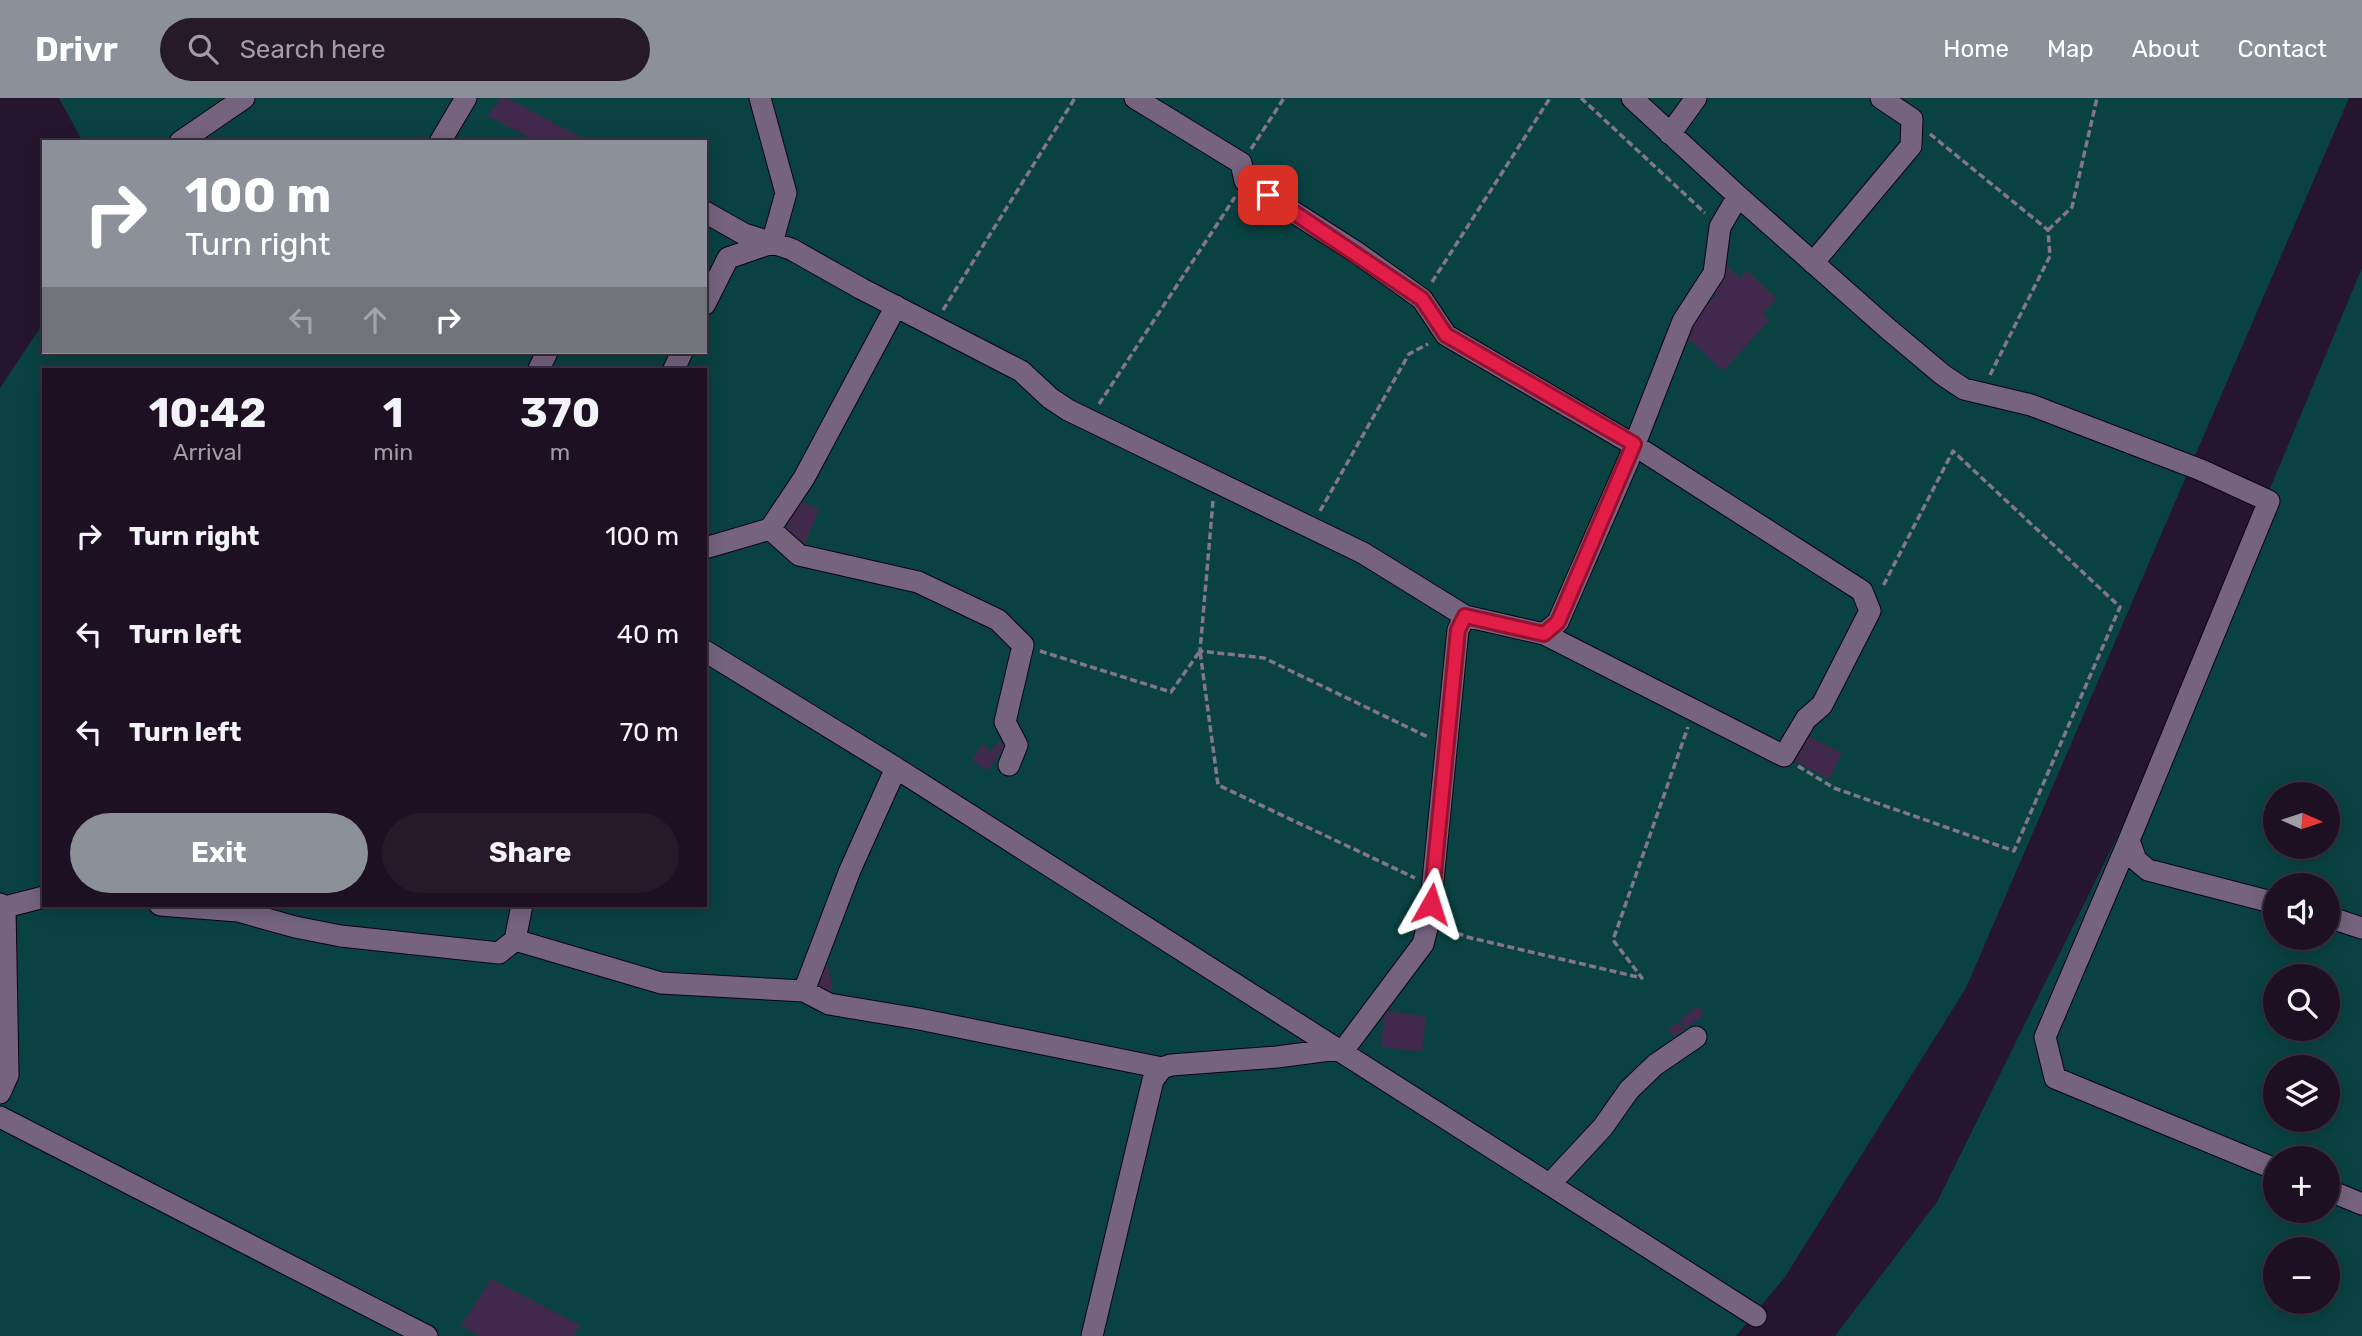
<!DOCTYPE html>
<html lang="en">
<head>
<meta charset="utf-8">
<style>
  :root { --surface:#1c1022; --page:#25192a; --text:#f1f3f6; --muted:#a09da5; --line:#3a3040; --accent:#8c9099 }
  body { margin:0; font-family:Rubik,sans-serif; background:var(--page); color:var(--text); height:100vh; display:flex; flex-direction:column; font-size:26px; white-space:nowrap }
  * { box-sizing:border-box; margin:0 }
  p { font-size:23px; color:var(--muted) }
  .icon { flex:none; width:38px; height:38px; fill:none; stroke:currentColor; stroke-width:2; stroke-linecap:round; stroke-linejoin:round }
  .map { position:relative; flex:1; overflow:hidden }
  .sheet { position:absolute; left:42px; top:270px; width:665px; height:539px; display:flex; flex-direction:column; background:var(--surface); border-radius:0px; box-shadow:0 4px 18px #0003,0 0 0 2px var(--line) }
  .sheet>* { flex:none }
  .banner { position:absolute; left:42px; top:42px; width:665px; height:214px; border-radius:0px; box-shadow:0 4px 18px #0003,0 0 0 2px var(--line); background:#8c9099; color:#fff; overflow:hidden }
  .needle { width:46px; rotate:93deg }
  .tools { position:absolute; left:2263px; top:684px; display:grid; gap:14px }
  .tools a { display:grid; place-items:center; width:77px; height:77px; border-radius:50%; background:var(--surface); box-shadow:0 4px 18px #0003,0 0 0 2px var(--line); font-size:35px }
  .pin { position:absolute; display:grid; place-items:center; width:60px; height:60px; color:#fff; margin:-30px; border-radius:14px; box-shadow:0 4px 10px #0006 }
  .me { position:absolute; width:77px; margin:-38px; rotate:6deg; stroke-linejoin:round; filter:drop-shadow(0 0 5px #0008) }
  .turn { display:flex; align-items:center; gap:24px; height:147px; padding:0 28px; font-size:32px }
  .turn .icon { width:91px; height:91px; stroke-width:2.5 }
  .turn b { display:block; font-size:49px; line-height:60px }
  .lanes { display:flex; align-items:center; height:66px; padding:0 28px; background:#0003; justify-content:center; gap:35px; direction:ltr }
  .lanes .off { opacity:.35 }
  .eta { display:flex; justify-content:space-evenly; align-items:center; height:119px; text-align:center }
  .eta b { font-size:42px; font-weight:700; line-height:49px }
  .primary-button { display:flex; gap:14px; margin-top:auto; padding:14px 28px }
  .primary-button a { flex:1; height:80px; border-radius:42px; background:var(--accent); color:#fff; font-size:28px; font-weight:700; line-height:80px; text-align:center }
  .primary-button a+a { background:var(--page); color:var(--text) }
  ul { padding:0; list-style:none }
  li { display:flex; align-items:center; gap:21px; height:98px; padding:0 28px }
  li div { flex:1 }
  li b { display:block; font-size:26px }
  li em { font-style:normal }
  header { display:flex; align-items:center; gap:42px; box-sizing:border-box; height:98px; padding:0 35px; background:var(--accent); color:#fff }
  header strong { font-size:33px }
  nav { display:flex; gap:38px; margin-inline-start:auto; font-size:24px }
  .search { width:490px; height:63px; background:var(--page); display:flex; align-items:center; gap:18px; box-sizing:border-box; padding:0 24px; border-radius:38px; color:var(--muted); font-size:26px }
  .map>svg:first-child { display:block }
  .water { fill:#0a4242; fill-rule:evenodd }
  .building { fill:#41294d }
  .lines { fill:none; stroke-linecap:round; stroke-linejoin:round }
  .minor-casing { stroke:#0e0315; stroke-width:23 }
  .path { stroke:#83768a; stroke-width:3.5; stroke-dasharray:7 3.5; stroke-linecap:butt }
  .minor { stroke:#76647f; stroke-width:21 }
  .route-casing { stroke:#92132f; stroke-width:18 }
  .route { stroke:#e11d48; stroke-width:12 }
</style>
</head>
<body>
<header>
<strong>Drivr</strong>
<div class="search"><svg class="icon" aria-label="search" viewBox="0 0 24 24"><circle cx="10" cy="10" r="6"/><path d="M15 15l6 6"/></svg>Search here</div>
<nav><a>Home</a><a>Map</a><a>About</a><a>Contact</a></nav>
</header>
<div class="map">
<svg width="2362" height="1238" viewBox="0 0 2362 1238">
  <rect width="100%" height="100%" fill="#25162d"/>
  <path class="water" d="M59,0H2349L1966,890L1785,1179L1736,1238H0V290L44,224V254H705V44H83ZM44,271H705V807H44Z
    M2362,170V1238H1835L1937,1104L2166,640ZM2275,696H2328V749H2275ZM2275,788H2328V840H2275ZM2275,878H2328V931H2275ZM2275,970H2328V1022H2275ZM2275,1060H2328V1113H2275ZM2275,1152H2328V1204H2275Z"/>
  <path class="building" d="M501,0H507L590,44H537L488,18Z
    M1727,168L1740,180L1747,172L1777,201L1763,216L1770,222L1723,273L1681,234L1717,196L1708,188Z
    M797,402L819,411L805,446L784,437Z
    M1808,638L1842,655L1829,681L1795,663Z
    M998,643L1005,648L988,673L972,662L982,646L991,653Z
    M828,867L833,892L821,894L817,869Z
    M1698,908L1705,916L1685,931L1679,922Z
    M1385,913L1426,918L1422,954L1381,949Z
    M1678,924L1684,932L1674,939L1668,931Z
    M491,1181L580,1227L574,1238H480L461,1228Z"/>
  <g class="lines">
    <defs>
      <path id="minor" d="M1135,0L1241,65L1245,83L1356,154L1422,201L1446,237L1634,347L1862,493L1870,513L1822,607L1806,621L1784,658L1544,536
        M1632,0L1738,98L1887,230L1943,277L1964,291L2031,307L2201,372L2269,403L2129,742L2136,762L2148,772L2275,805
        M1670,36L1696,0
        M180,44L244,0
        M440,44L466,0
        M705,114L744,136L791,151L862,191L1021,273L1050,300L1068,312L1363,455L1465,518
        M1813,165L1911,48L1912,21L1881,0
        M705,206L728,160L772,145L786,95L760,0
        M539,271L547,254
        M674,271L682,254
        M770,431L799,457L918,484L998,522L1023,547L1005,624L1017,647L1009,667
        M705,450L770,431L804,380L896,208
        M705,553L896,670
        M2129,742L2045,939L2055,980L2275,1071
        M0,806L5,809L8,977L0,995
        M160,807L238,813L295,829L341,838L499,855L515,842L522,807
        M5,809L44,799
        M2328,819L2362,830
        M515,842L661,885L804,893
        M1162,970L919,921L829,906L804,893L850,772L896,670L1756,1218
        M0,1019L427,1238
        M1550,1086L1603,1029L1629,992L1655,967L1696,939
        M2328,1092L2362,1106
        M1092,1238L1153,982L1162,970L1171,967L1277,959L1345,950L1423,846L1429,823L1458,532L1465,518L1544,536L1558,524L1629,361L1683,223L1714,175L1720,129L1738,98"/>
    </defs>
    <use href="#minor" class="minor-casing"/>
    <path class="path" d="M1581,0L1705,115
      M1930,36L2048,132L2050,158L1989,279
      M1251,51L1284,0
      M2048,132L2072,109L2097,0
      M1432,184L1550,0
      M943,212L1075,0
      M1099,306L1235,99
      M1213,403L1200,553L1264,560L1430,640
      M1320,413L1409,256L1428,246
      M1040,553L1171,594L1200,553L1218,687L1415,780
      M1798,668L1834,690L2014,753L2120,509L1953,353L1882,490
      M1447,831L1467,839L1642,880L1613,842L1688,629"/>
    <use href="#minor" class="minor"/>
  </g>
  <g class="lines">
    <defs>
      <path id="route" d="M1268,97L1422,201L1446,237L1634,346L1558,524L1544,536L1465,518L1458,532L1431,806"/>
    </defs>
    <use href="#route" class="route-casing"/>
    <use href="#route" class="route"/>
  </g>
</svg>
<div class="tools">
<a><svg class="needle" viewBox="-14 -14 28 28"><path d="M0-13l5 13h-10z" fill="#e53935"/><path d="M0 13l5-13h-10z" fill="#a09da5"/></svg></a>
<a><svg class="icon" aria-label="sound" viewBox="0 0 24 24"><path d="M4 9h4l5-4v14l-5-4H4zM17 9q2 3 0 6"/></svg></a>
<a><svg class="icon" aria-label="search" viewBox="0 0 24 24"><circle cx="10" cy="10" r="6"/><path d="M15 15l6 6"/></svg></a>
<a><svg class="icon" aria-label="layers" viewBox="0 0 24 24"><path d="M12 4l9 5-9 5-9-5zM3 14l9 5 9-5"/></svg></a>
<a>+</a>
<a>−</a>
</div>
<div class="pin" style="left:1268px;top:97px;background:#d93025"><svg class="icon" aria-label="arrive" viewBox="0 0 24 24"><path d="M6 21V4h12l-3 4 3 4H6"/></svg></div>
<svg class="me" style="left:1431px;top:806px" viewBox="-20 -20 40 40"><path d="M0-17L14 15 0 8-14 15z" fill="#e11d48" stroke="#fff" stroke-width="4"/></svg>
<div class="banner">
<div class="turn"><svg class="icon" aria-label="right" viewBox="0 0 24 24"><path d="M7 20v-9h11M14 6l5 5-5 5"/></svg><div><b>100 m</b>Turn right</div></div>
<div class="lanes"><svg class="icon off" aria-label="left" viewBox="0 0 24 24"><path d="M17 20v-9H6M10 6l-5 5 5 5"/></svg><svg class="icon off" aria-label="ahead" viewBox="0 0 24 24"><path d="M12 20V5M6 11l6-6 6 6"/></svg><svg class="icon" aria-label="right" viewBox="0 0 24 24"><path d="M7 20v-9h11M14 6l5 5-5 5"/></svg></div>
</div>
<section class="sheet">
<div class="eta">
<div><b>10:42</b><p>Arrival</p></div>
<div><b>1</b><p>min</p></div>
<div><b>370</b><p>m</p></div>
</div>
<ul>
<li><svg class="icon" aria-label="right" viewBox="0 0 24 24"><path d="M7 20v-9h11M14 6l5 5-5 5"/></svg><div><b>Turn right</b></div><em>100 m</em></li>
<li><svg class="icon" aria-label="left" viewBox="0 0 24 24"><path d="M17 20v-9H6M10 6l-5 5 5 5"/></svg><div><b>Turn left</b></div><em>40 m</em></li>
<li><svg class="icon" aria-label="left" viewBox="0 0 24 24"><path d="M17 20v-9H6M10 6l-5 5 5 5"/></svg><div><b>Turn left</b></div><em>70 m</em></li>
</ul>
<div class="primary-button"><a>Exit</a><a>Share</a></div>
</section>
</div>
</body>
</html>
